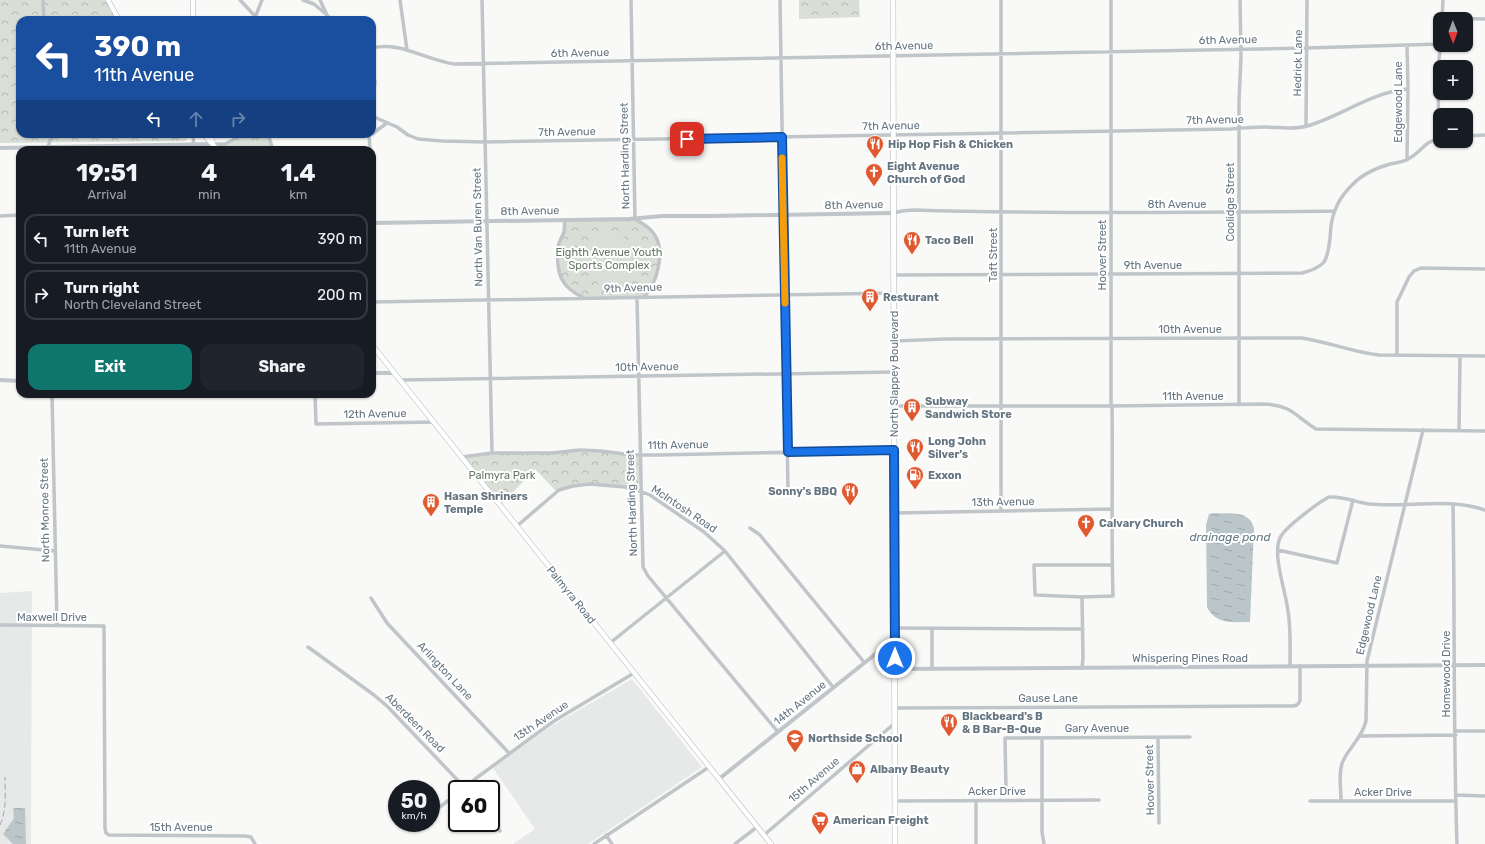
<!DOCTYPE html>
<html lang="en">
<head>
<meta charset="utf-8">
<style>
  :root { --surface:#171b24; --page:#20242c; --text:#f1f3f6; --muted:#9ea1a6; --line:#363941; --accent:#0f766e }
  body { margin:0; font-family:Rubik,sans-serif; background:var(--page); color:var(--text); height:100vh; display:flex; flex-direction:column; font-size:15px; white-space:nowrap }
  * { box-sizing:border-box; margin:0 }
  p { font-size:13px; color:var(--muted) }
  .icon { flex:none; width:22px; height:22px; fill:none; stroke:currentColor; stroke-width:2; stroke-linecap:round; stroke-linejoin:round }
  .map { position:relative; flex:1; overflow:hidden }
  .panel { position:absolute; left:16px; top:146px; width:360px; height:252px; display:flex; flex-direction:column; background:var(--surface); border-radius:12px; box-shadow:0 1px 3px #0004 }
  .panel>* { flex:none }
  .top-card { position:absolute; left:16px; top:16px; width:360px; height:122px; border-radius:12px; box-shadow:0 1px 3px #0004; background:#1a4fa0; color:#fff; overflow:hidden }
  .needle { width:26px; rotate:179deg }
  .fabs { position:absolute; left:1433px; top:12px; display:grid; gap:8px }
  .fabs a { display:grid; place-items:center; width:40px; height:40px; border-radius:8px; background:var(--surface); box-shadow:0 1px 3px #0004; font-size:20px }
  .speed { position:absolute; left:388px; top:780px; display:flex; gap:8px; font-size:20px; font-weight:700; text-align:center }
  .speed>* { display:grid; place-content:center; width:52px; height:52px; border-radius:50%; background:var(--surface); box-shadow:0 1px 3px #0004; line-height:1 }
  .speed small { font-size:10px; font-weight:400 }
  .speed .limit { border:2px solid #111; border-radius:6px; background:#fff; color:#111 }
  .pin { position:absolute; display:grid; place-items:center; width:34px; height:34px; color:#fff; margin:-17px; border-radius:8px; box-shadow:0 2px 6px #0006 }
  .me { position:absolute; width:44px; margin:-22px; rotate:0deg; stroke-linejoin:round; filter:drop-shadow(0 0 3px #0008) }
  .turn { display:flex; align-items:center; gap:14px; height:84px; padding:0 12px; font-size:18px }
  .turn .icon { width:52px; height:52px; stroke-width:2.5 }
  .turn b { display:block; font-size:28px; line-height:34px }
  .lanes { display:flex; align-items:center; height:38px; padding:0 12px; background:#0003; justify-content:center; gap:20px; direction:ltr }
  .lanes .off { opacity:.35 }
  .eta { display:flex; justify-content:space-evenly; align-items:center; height:68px; text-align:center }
  .eta b { font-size:24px; font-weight:700; line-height:28px }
  .cta { display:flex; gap:8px; margin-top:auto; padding:8px 12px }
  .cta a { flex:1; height:46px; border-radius:12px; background:var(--accent); color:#fff; font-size:16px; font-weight:700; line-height:46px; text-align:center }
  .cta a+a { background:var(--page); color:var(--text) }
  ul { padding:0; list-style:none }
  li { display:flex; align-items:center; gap:12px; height:50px; margin:0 8px 6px; padding:0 4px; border:2px solid var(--line); border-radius:12px }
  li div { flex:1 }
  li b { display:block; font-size:15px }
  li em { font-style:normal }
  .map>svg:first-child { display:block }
  .built { fill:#e7e8e8 }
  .park { fill:url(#park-crowns) }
  .pitch { fill:#d9ded6 }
  .water { fill:url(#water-ripples) }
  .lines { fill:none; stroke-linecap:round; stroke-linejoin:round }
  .secondary-casing { stroke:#b3b9bd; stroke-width:5.5 }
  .primary-casing { stroke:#b4b9bd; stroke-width:6 }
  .minor { stroke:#c0c5c9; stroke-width:3.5 }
  .tertiary { stroke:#c0c5c9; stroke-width:4 }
  .secondary { stroke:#fff; stroke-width:4.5 }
  .primary { stroke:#fff; stroke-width:5 }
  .rail { stroke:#a2a9ae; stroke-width:1; stroke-dasharray:6 3; stroke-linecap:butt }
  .route-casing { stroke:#114b97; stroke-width:10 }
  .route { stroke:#1a73e8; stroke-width:7 }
  .slow { stroke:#f59e0b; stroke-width:7 }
  .labels { text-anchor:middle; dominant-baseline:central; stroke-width:4; stroke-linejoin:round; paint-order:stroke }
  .street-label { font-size:11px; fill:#657581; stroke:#fff }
  .poi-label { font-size:11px; font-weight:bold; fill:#657581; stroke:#fff; text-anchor:start }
  .park-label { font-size:11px; fill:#677964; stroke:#fff }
  .water-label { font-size:12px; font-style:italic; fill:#647a82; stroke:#fff }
</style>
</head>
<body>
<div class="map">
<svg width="1485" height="844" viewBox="0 0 1485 844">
  <defs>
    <pattern id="park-crowns" width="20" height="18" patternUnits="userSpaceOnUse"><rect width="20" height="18" fill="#d9ded6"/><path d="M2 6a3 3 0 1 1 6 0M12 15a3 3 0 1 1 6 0" fill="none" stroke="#b4b9b3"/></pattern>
    <pattern id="water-ripples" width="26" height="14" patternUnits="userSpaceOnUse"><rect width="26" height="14" fill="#bbc6cb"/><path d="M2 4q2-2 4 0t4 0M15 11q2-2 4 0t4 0" fill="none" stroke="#9ca5aa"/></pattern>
  </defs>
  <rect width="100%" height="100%" fill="#f9f9f7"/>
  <path class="built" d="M32,591L31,844H0V593Z
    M632,679L702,767L588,844H513L535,829L493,768L553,725Z"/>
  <path class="park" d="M0,0H107L119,20H20V134H189L190,137L185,141L0,143Z
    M799,0H859L860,17L799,19Z
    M245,134H268L272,150H217L213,145L224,144Z
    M635,219L650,229L658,242L659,259L655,278L643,297L586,298L575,293L565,284L560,276L559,246L564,232L565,220Z
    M579,451L639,455L641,490L590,483L556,491L535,469L501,505L462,458L487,454Z"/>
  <path class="pitch" d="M624,234C622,256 615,265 592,269L589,238L592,235Z
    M629,240H651L653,243V264C636,265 627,257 629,240Z
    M619,262L624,264L635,292C613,297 608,296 594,279Z"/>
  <path class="water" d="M1216,513C1231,514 1249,510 1254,528L1250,622C1233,622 1216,625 1207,607L1206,525L1209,514Z
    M13,808H25L26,844H13L3,834L14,818Z"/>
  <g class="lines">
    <defs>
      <path id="secondary" d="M108,0L119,20
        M193,0V20
        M203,134L218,150
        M210,134L213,144
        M372,345L771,844"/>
      <path id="primary" d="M893,0L895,844"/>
    </defs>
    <use href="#secondary" class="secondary-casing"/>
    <use href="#primary" class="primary-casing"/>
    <path class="minor" d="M43,0L44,20
      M240,0L255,16
      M303,0L314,4L327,15
      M320,0L327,15L331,20
      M400,0L407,50
      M482,0L492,453
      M631,0L635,219C642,223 650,227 654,234C666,251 657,284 644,297
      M780,0L788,491
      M1111,0V406L1112,408C1113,471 1111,534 1113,596L1082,597L1035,595L1034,565H1112
      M1442,18L1485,19
      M1442,19L1443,0
      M254,20L262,0
      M1407,45L1408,89L1407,160
      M372,48C399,41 426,60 454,64L1307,48L1440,44
      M372,72L375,82L372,101
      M372,116L397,127L408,135L418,139L442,141L485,142L1231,129C1242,128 1253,127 1265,127C1278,127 1294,130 1307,126C1342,116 1371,92 1408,89
      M1306,126L1307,0
      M193,134L194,150
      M268,134L273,150
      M369,134L370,150
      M372,134L387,123
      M1466,136L1485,135
      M1438,138L1439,58L1441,45
      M213,144H225L244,134
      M47,150L52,134
      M893,213L902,211L913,210C1054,214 1195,213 1335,211
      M0,216L20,215
      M565,220C564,224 565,228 564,232C562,237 559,242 558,247C556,273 560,287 584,298
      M372,255L373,302
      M894,275L1302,273C1310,271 1319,268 1324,262C1330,252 1330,237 1331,226C1333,211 1340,197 1351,186C1361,175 1376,168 1390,164C1396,163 1403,162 1408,159C1422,152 1423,142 1440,138
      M637,298L643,567L648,576L778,732
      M372,302L894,293
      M894,341L946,339L1302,338C1328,342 1353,352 1379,355L1485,356
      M1397,355V302L1409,277L1414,271L1421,268L1485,269
      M400,380L894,372
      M52,394L57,625
      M315,394L316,424L434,422
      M1239,405V101L1241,56L1240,0
      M894,406H1111L1264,404C1292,405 1295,416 1316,429L1485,431
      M1459,430L1460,356
      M462,457L492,453H552L579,450L601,451L633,455H659L894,450
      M1453,505C1455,618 1453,731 1457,844
      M1001,511V0
      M894,513L1112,509
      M517,526L559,490L573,486L590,484L625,487L640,491L650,495L704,532L725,551L833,687
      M750,528L760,535L864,662
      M0,546L55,551
      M1278,550L1337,563L1353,500
      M371,598L387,623L509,753
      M0,625L104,626L105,828L106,833L109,835L245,836L251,837L255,844
      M895,628L1083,629
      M932,628V668
      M610,643L725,551
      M308,647L374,695L388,707L466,789
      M1290,666C1290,648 1291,629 1288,611C1286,592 1272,555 1280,538C1284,528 1319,502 1329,497C1343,496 1355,502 1369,504C1407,508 1448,497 1485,510
      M1082,668L1083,658L1082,597
      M895,708L1293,706L1297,705L1300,701V666
      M1455,731H1485
      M1360,736L1456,735
      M1158,737L1159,823
      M1042,738V832L1044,844
      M464,788L475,779L554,721L634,673
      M1006,789L1005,738L1190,737
      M1456,795L1485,796
      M895,801L1099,800
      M976,801V844
      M1310,801H1456
      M1341,801C1341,789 1338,771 1343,761C1350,746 1362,738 1366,721L1367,661L1423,430
      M437,809L457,794
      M491,820L500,831
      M606,835L612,844
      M764,835L895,723
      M594,844L709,767
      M735,844L757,827"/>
    <path class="tertiary" d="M0,148L213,144
      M372,223L629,219L662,216H709L893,213
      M372,373H394
      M0,380L20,381
      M895,669L1485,665
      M719,779L878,652L885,648L895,647"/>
    <use href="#secondary" class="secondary"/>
    <use href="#primary" class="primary"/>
    <path class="rail" d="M0,825C7,810 5,793 5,777"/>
  </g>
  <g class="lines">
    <defs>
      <path id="route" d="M687,139L782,137L788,452L894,450L895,658"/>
    </defs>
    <use href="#route" class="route-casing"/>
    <use href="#route" class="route"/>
    <path class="slow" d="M782,158L785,303"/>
  </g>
  <defs>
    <symbol id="restaurant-pin" viewBox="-11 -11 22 30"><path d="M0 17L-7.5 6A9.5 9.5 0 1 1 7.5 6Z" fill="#e0592f" stroke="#fff"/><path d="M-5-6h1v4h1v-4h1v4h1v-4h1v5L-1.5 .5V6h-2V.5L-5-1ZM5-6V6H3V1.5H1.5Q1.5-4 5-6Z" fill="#fff"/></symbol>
    <symbol id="church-pin" viewBox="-11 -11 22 30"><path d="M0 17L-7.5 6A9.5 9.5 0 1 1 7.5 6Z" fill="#e0592f" stroke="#fff"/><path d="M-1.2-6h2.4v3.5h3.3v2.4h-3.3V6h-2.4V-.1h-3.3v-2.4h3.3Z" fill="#fff"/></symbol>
    <symbol id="building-pin" viewBox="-11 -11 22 30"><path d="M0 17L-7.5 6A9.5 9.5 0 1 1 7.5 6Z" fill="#e0592f" stroke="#fff"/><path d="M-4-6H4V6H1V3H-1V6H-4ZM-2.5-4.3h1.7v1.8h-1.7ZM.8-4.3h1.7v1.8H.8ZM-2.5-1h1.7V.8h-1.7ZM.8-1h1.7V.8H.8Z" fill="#fff"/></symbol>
    <symbol id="fuel-pin" viewBox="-11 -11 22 30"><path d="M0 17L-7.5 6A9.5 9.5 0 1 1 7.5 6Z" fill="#e0592f" stroke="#fff"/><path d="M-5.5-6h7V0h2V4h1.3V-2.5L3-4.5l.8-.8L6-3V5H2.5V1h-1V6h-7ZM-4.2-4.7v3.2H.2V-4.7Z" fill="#fff"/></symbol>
    <symbol id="school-pin" viewBox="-11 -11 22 30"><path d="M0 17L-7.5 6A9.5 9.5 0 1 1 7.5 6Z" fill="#e0592f" stroke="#fff"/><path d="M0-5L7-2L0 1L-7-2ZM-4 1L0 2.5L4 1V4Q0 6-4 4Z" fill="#fff"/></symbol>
    <symbol id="shop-pin" viewBox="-11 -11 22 30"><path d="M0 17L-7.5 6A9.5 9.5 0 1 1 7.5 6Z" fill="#e0592f" stroke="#fff"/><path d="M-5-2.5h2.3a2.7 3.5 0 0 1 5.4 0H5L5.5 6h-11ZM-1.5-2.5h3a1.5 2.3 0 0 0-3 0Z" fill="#fff"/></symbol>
    <symbol id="supermarket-pin" viewBox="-11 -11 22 30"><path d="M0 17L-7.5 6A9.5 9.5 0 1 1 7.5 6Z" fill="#e0592f" stroke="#fff"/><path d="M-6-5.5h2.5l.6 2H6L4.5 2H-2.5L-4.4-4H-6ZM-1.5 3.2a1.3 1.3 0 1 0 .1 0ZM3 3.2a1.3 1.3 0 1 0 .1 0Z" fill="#fff"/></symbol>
  </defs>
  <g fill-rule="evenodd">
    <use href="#restaurant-pin" x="865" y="134" width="20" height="27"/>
    <use href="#church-pin" x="864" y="162" width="20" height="27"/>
    <use href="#restaurant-pin" x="902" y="230" width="20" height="27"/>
    <use href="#building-pin" x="860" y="287" width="20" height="27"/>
    <use href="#building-pin" x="902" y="397" width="20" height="27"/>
    <use href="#restaurant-pin" x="905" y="437" width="20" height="27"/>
    <use href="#fuel-pin" x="905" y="465" width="20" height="27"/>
    <use href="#restaurant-pin" x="840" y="481" width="20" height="27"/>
    <use href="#building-pin" x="421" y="492" width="20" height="27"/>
    <use href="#church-pin" x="1076" y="513" width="20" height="27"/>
    <use href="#restaurant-pin" x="939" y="712" width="20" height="27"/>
    <use href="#school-pin" x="785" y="728" width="20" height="27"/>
    <use href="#shop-pin" x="847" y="759" width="20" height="27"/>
    <use href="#supermarket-pin" x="810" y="810" width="20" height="27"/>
  </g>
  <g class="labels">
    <g class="street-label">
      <text transform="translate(1228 40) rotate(-1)">6th Avenue</text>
      <text transform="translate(904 46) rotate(-1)">6th Avenue</text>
      <text transform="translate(580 53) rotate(-1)">6th Avenue</text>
      <text transform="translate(1298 63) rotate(-89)">Hedrick Lane</text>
      <text transform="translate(1398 102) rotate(-90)">Edgewood Lane</text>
      <text transform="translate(1215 120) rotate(-1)">7th Avenue</text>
      <text transform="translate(891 126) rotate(-1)">7th Avenue</text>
      <text transform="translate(567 132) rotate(-1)">7th Avenue</text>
      <text transform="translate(625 156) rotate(-91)">North Harding Street</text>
      <text transform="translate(1230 202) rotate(-90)">Coolidge Street</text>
      <text x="1177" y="204">8th Avenue</text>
      <text transform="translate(854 205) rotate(-1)">8th Avenue</text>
      <text transform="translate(530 211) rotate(-1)">8th Avenue</text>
      <text transform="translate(478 227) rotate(-91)">North Van Buren Street</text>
      <text transform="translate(993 255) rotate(-90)">Taft Street</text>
      <text transform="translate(1102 255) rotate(-90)">Hoover Street</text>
      <text x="1153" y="265">9th Avenue</text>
      <text transform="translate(633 288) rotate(-2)">9th Avenue</text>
      <text x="1190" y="329">10th Avenue</text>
      <text transform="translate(647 367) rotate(-1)">10th Avenue</text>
      <text transform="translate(894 374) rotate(-90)">North Slappey Boulevard</text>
      <text x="1193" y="396">11th Avenue</text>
      <text transform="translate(375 414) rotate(-1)">12th Avenue</text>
      <text transform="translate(678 445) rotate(-1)">11th Avenue</text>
      <text transform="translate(1003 502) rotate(-1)">13th Avenue</text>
      <text transform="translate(632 503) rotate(-92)">North Harding Street</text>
      <text transform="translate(684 509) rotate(34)">McIntosh Road</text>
      <text transform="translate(45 510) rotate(-91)">North Monroe Street</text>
      <text transform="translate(571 595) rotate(51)">Palmyra Road</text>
      <text transform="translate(1369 615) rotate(-77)">Edgewood Lane</text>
      <text x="52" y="617">Maxwell Drive</text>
      <text x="1190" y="658">Whispering Pines Road</text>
      <text transform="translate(445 671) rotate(47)">Arlington Lane</text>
      <text transform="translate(1446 674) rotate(-90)">Homewood Drive</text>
      <text x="1048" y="698">Gause Lane</text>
      <text transform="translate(800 703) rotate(-39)">14th Avenue</text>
      <text transform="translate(541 721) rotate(-34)">13th Avenue</text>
      <text transform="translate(415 723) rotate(45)">Aberdeen Road</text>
      <text x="1097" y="728">Gary Avenue</text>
      <text transform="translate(814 780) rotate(-41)">15th Avenue</text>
      <text transform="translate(1150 780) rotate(-91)">Hoover Street</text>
      <text x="997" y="791">Acker Drive</text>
      <text x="1383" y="792">Acker Drive</text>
      <text x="181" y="827">15th Avenue</text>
    </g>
    <g class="poi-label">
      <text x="888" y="144">Hip Hop Fish &amp; Chicken</text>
      <text x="887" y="166">Eight Avenue<tspan x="887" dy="13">Church of God</tspan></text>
      <text x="925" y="240">Taco Bell</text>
      <text x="883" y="297">Resturant</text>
      <text x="925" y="401">Subway<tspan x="925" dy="13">Sandwich Store</tspan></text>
      <text x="928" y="441">Long John<tspan x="928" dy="13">Silver's</tspan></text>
      <text x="928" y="475">Exxon</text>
      <text x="837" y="491" text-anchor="end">Sonny's BBQ</text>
      <text x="444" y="496">Hasan Shriners<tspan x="444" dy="13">Temple</tspan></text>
      <text x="1099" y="523">Calvary Church</text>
      <text x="962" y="716">Blackbeard's B<tspan x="962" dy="13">&amp; B Bar-B-Que</tspan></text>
      <text x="808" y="738">Northside School</text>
      <text x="870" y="769">Albany Beauty</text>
      <text x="833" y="820">American Freight</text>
    </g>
    <g class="park-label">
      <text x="609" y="252">Eighth Avenue Youth<tspan x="609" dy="13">Sports Complex</tspan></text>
      <text x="502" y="475">Palmyra Park</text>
    </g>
    <g class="water-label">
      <text x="1230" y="537">drainage pond</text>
    </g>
  </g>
</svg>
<div class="fabs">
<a><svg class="needle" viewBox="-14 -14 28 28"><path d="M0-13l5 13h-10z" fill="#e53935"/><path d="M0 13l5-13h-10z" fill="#9ea1a6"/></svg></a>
<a>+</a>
<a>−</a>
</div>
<div class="speed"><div>50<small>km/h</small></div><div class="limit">60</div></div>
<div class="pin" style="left:687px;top:139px;background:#d93025"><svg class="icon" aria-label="arrive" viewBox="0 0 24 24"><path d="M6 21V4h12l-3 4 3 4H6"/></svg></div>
<svg class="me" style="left:895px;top:658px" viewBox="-20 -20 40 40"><circle r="17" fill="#1a73e8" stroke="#fff" stroke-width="3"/><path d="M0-11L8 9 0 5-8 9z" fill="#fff"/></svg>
<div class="top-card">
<div class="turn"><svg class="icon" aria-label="left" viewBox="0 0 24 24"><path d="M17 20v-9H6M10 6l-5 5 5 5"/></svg><div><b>390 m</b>11th Avenue</div></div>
<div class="lanes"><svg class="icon" aria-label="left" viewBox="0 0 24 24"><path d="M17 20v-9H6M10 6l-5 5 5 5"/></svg><svg class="icon off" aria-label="ahead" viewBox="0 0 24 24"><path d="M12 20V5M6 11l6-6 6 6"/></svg><svg class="icon off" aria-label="right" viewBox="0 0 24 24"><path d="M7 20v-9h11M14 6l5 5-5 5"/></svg></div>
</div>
<section class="panel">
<div class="eta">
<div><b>19:51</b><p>Arrival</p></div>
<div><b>4</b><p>min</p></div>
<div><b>1.4</b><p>km</p></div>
</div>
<ul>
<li><svg class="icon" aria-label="left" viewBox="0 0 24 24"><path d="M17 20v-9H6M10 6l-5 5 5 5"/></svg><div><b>Turn left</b><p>11th Avenue</p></div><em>390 m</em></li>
<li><svg class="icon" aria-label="right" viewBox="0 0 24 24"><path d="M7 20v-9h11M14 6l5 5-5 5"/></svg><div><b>Turn right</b><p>North Cleveland Street</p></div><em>200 m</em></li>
</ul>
<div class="cta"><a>Exit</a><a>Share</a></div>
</section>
</div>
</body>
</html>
